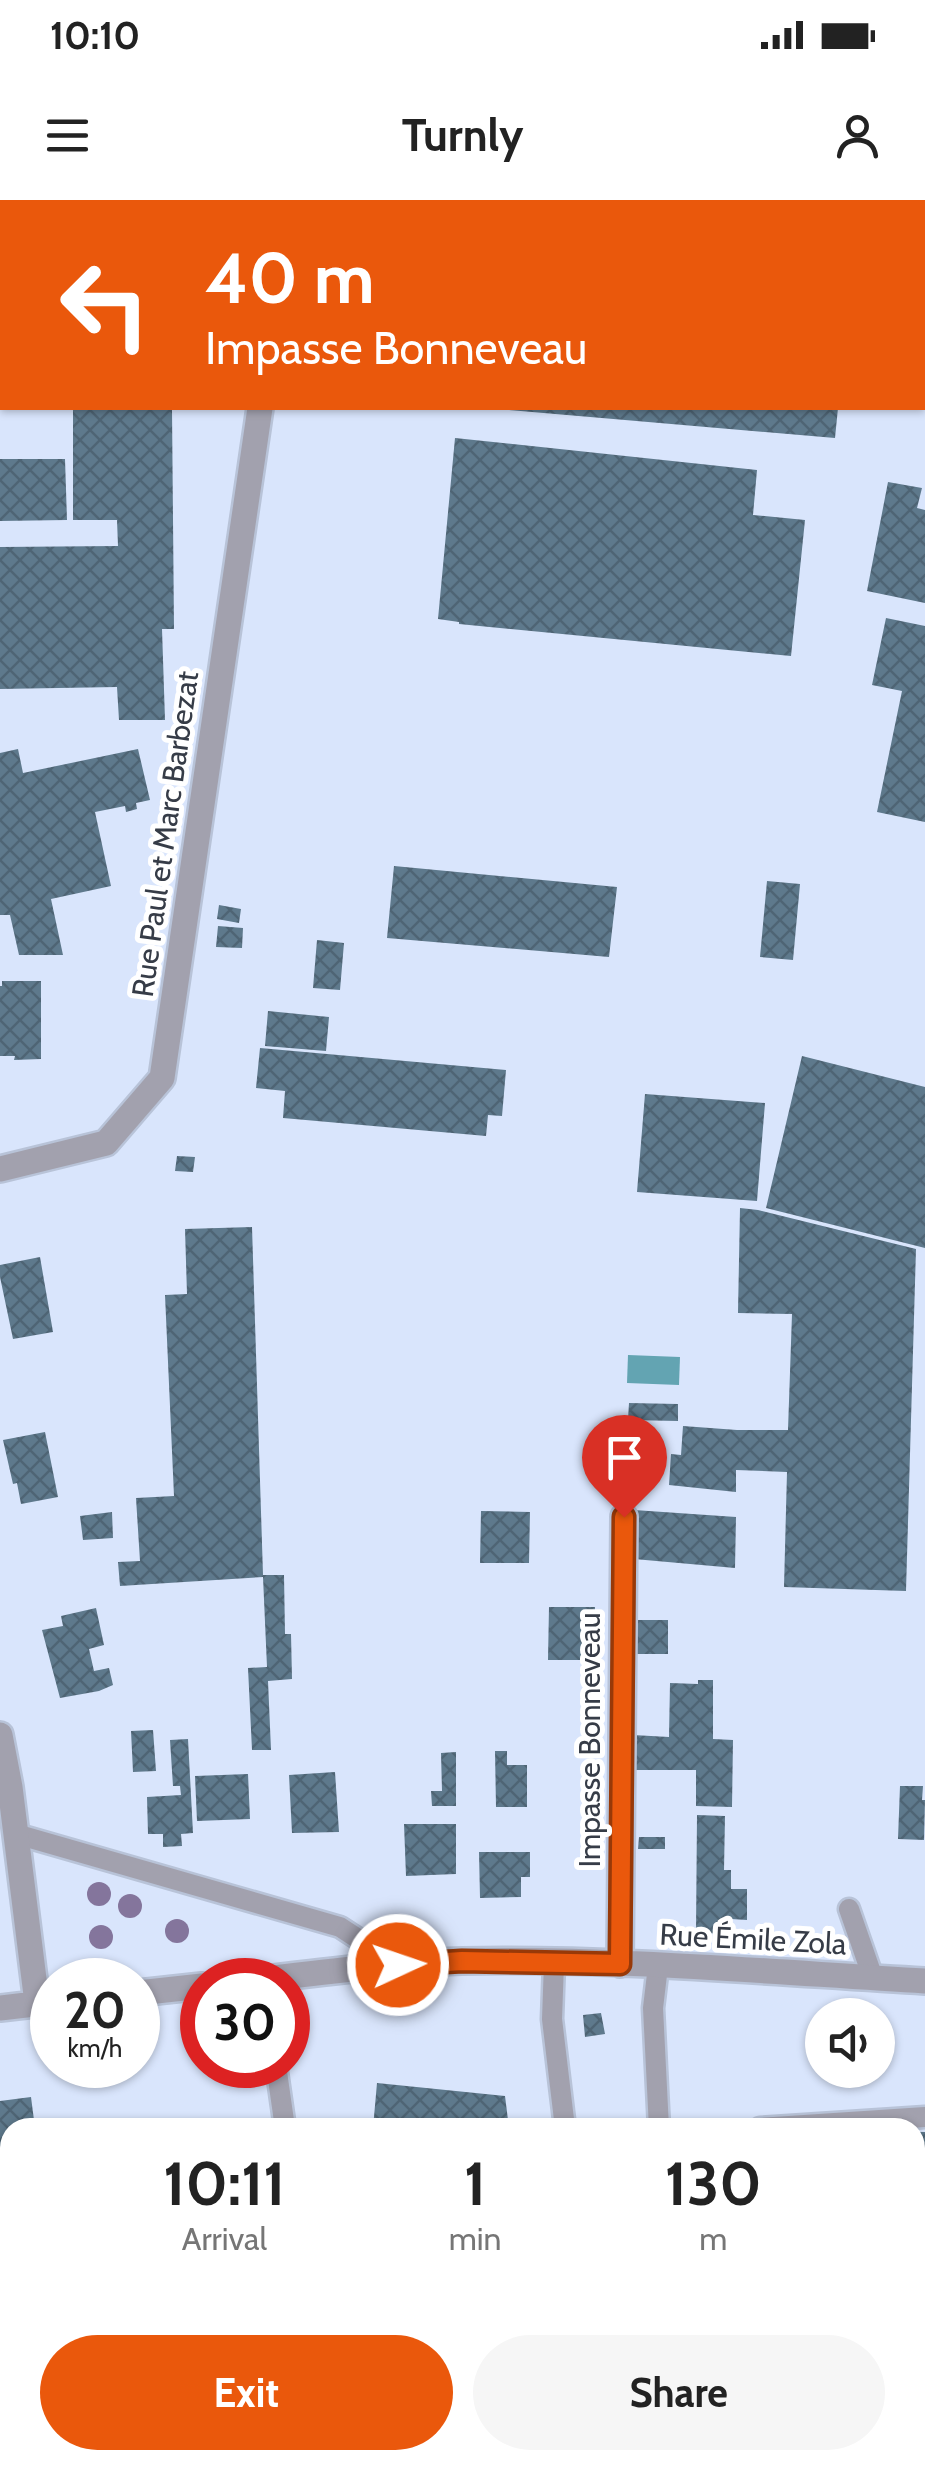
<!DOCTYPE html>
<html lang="en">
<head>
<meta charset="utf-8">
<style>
  :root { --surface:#fff; --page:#f6f6f6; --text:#222; --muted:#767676; --accent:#ea580c }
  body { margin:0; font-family:Cabin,sans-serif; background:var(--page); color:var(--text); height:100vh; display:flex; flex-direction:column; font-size:38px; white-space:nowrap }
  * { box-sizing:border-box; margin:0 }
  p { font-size:32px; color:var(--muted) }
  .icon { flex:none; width:55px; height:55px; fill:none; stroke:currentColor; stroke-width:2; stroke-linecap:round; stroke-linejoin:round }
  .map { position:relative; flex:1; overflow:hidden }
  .details { position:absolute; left:0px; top:1918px; width:925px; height:352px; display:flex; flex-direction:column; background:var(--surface); border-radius:30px 30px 0 0; box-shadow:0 2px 8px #0004 }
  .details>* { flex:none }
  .hud { position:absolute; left:0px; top:0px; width:925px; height:210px; box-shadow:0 2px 8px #0004; background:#ea580c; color:#fff; overflow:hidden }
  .buttons { position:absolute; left:805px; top:1798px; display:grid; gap:20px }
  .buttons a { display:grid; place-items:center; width:90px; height:90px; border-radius:50%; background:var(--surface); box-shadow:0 2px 8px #0004; font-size:50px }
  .speed { position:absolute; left:30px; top:1758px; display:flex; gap:20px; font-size:50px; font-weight:700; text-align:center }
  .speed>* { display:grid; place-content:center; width:130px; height:130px; border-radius:50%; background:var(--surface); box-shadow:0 2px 8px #0004; line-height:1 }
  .speed small { font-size:25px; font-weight:400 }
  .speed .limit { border:15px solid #d22; background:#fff; color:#111 }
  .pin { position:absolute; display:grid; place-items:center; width:85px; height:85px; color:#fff; margin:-102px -42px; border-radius:50% 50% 50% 0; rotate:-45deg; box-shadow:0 0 10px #0007 }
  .pin .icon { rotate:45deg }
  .me { position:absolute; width:110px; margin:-55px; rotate:87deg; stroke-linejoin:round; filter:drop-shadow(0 0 8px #0008) }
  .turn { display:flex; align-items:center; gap:35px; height:210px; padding:0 40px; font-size:45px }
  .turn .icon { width:130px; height:130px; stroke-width:2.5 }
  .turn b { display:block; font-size:70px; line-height:85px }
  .eta { display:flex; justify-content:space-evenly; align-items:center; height:170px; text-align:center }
  .eta b { font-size:60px; font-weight:700; line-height:70px }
  .cta { display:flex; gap:20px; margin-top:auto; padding:20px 40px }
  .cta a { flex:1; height:115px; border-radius:60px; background:var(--accent); color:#fff; font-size:40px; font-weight:700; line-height:115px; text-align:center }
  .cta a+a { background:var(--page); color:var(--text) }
  .status { display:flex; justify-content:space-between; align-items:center; height:70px; padding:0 50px; background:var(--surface); direction:ltr }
  .status svg { height:28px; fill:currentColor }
  header { display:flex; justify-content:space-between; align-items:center; height:130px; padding:0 40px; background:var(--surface); font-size:45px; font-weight:700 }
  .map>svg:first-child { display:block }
  .water { fill:#63a4b2 }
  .building { fill:url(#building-cross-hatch) }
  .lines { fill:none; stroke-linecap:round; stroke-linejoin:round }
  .lane-casing { stroke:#b8c3d8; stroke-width:25 }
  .street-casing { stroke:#b8c3d8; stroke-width:30 }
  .lane { stroke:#a2a1ae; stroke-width:20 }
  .street { stroke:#a2a1ae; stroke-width:25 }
  .tree { fill:#84759c }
  .route-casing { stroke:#983908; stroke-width:25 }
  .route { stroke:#ea580c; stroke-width:18 }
  .labels { text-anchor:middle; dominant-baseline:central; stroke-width:10; stroke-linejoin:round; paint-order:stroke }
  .street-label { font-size:30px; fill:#363c47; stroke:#fff }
</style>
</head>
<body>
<div class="status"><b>10:10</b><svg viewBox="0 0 49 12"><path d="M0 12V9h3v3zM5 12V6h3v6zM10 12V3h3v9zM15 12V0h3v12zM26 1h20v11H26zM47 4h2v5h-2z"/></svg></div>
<header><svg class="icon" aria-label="menu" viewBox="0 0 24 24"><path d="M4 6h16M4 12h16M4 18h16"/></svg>Turnly<svg class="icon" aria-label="person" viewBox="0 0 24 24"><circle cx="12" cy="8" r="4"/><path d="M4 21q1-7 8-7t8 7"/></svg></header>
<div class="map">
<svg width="925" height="2269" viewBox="0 0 925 2269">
  <defs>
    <pattern id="building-cross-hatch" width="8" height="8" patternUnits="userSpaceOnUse" patternTransform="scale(2.5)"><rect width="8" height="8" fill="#5e798c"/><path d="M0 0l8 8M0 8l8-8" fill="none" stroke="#4e6474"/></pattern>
  </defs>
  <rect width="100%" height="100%" fill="#d9e5fc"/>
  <path class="water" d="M628,1155L680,1157L679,1185L627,1183Z"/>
  <path class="building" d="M509,208H838L835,238L509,210Z
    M172,209L174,429H162L165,520H119L117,487L0,489V347L118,346L117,320H73V210Z
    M455,238L757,270L753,315L805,320L791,456L459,424V422L438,419Z
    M0,259H65L67,320L0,321Z
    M888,282L922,288L917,308L925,310V403L867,391Z
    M886,418L925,426V622L877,612L902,491L872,485Z
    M18,549L23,573L138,549L150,600L136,603L137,609L126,612L125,606L95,612L111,686L51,699L63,755H19L10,715H0V553Z
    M394,666L617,687L609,757L387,738Z
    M767,681L800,684L793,760L760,757Z
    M219,705L241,709L239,723L217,719Z
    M218,726L243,728L242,748L216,747Z
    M317,740L344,743L340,790L313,788Z
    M2,781H41V859L14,860L15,856H0V786H2Z
    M268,811L329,817L326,851L265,846Z
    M260,848L506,870L502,916L488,915L486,936L283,918L285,891L256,888Z
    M802,856L925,887V1048L766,1008Z
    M645,894L765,903L757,1001L637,992Z
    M177,956L195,957L193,972L175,971Z
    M740,1008L758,1010L916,1049L906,1391L784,1387L787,1272L736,1270V1292L669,1285L671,1254L681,1255L683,1226L737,1230H788L792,1114L738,1113Z
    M252,1027L263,1375H284L285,1434H291L292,1479L268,1481L271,1550H252L248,1468L267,1467L263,1377L120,1386L118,1362L140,1361L136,1298L174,1296L165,1095L187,1094L185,1029Z
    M40,1057L53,1132L13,1139L0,1077V1065Z
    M629,1203L678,1204V1221L628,1220Z
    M45,1232L58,1297L21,1304L17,1283L13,1284L3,1240Z
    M634,1310L736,1317L735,1368L634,1359Z
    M481,1311L530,1312L529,1363H480Z
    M112,1312L113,1338L83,1340L80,1316Z
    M549,1407H595L594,1431H601V1460H548Z
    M96,1408L104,1445L89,1449L94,1471L109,1468L113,1485L99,1491L60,1498L42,1430L63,1426L61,1416Z
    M633,1420H668V1454H633Z
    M698,1480H713V1539L733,1540L732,1607L696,1606V1570H633V1535L669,1537L670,1483L698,1484Z
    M153,1530L156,1571L133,1572L131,1531Z
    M188,1539L193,1633L181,1634L182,1646L163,1647V1634H148L147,1597L181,1595L180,1586H173L170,1540Z
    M495,1551H507V1565H527V1607H496Z
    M456,1552V1606H432L431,1591H442L441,1553Z
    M335,1572L339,1632L292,1633L289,1575Z
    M248,1574L250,1619L197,1621L195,1576Z
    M900,1586H923L922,1600H925L924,1640L898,1639Z
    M697,1615L725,1616L724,1670H731V1689H747V1720L731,1719V1735L696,1732Z
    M404,1624H456V1674L406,1676Z
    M639,1637H665V1649H638Z
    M479,1652H530V1677H521V1697L480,1698Z
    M601,1813L605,1834L585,1837L583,1815Z
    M377,1883L505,1896L509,1928H373Z
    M31,1897L35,1928H10V1953L0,1954V1901Z
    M915,1932H925V2269H747V2260H915Z
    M40,2260H292L293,2269H42Z
    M377,2260H518L519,2269H378Z"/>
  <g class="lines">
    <defs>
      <path id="lane" d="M16,1634L340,1727L398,1765
        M849,1709L873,1778
        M554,1763L552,1819L565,1928
        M658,1766L653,1808L659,1928
        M276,1865L285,1928
        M760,1928L925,1917
        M0,1989L10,1988
        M0,2167L10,2233
        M14,2260L15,2269
        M331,2260L332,2269
        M606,2260L607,2269
        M724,2260L725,2269"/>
      <path id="street" d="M291,2V0
        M0,969L106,943L162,878L260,208
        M0,1535L10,1587L37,1803
        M620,1764L624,1317
        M257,1780C325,1772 393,1763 462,1761C616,1758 771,1772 925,1781
        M138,1793L202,1786
        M0,1808L52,1802"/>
    </defs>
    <use href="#lane" class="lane-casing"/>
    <use href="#street" class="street-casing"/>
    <use href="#lane" class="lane"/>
    <use href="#street" class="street"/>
  </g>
  <g class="tree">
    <circle cx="99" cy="1694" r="12"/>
    <circle cx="130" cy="1706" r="12"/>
    <circle cx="177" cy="1731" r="12"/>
    <circle cx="101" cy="1737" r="12"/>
  </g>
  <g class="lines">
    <defs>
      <path id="route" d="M398,1765L462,1761L620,1764L624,1317"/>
    </defs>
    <use href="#route" class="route-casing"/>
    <use href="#route" class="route"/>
  </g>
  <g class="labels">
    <g class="street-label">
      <text transform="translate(165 634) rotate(-82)">Rue Paul et Marc Barbezat</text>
      <text transform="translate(589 1540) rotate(-90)">Impasse Bonneveau</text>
      <text transform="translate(753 1739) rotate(3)">Rue Émile Zola</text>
    </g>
  </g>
</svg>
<div class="buttons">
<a><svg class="icon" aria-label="sound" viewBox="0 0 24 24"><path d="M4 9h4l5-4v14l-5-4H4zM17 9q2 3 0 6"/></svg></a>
</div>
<div class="speed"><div>20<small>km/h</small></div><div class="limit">30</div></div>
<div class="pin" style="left:624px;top:1317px;background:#d93025"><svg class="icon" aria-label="arrive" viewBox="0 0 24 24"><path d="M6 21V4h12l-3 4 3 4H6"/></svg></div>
<svg class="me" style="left:398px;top:1765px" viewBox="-20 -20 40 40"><circle r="17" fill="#ea580c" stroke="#fff" stroke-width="3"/><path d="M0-11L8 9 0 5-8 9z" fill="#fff"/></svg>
<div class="hud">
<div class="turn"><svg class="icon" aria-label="left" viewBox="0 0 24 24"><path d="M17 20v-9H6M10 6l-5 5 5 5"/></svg><div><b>40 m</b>Impasse Bonneveau</div></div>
</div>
<section class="details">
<div class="eta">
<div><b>10:11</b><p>Arrival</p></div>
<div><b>1</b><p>min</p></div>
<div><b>130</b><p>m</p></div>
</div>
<div class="cta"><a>Exit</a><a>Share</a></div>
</section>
</div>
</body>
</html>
